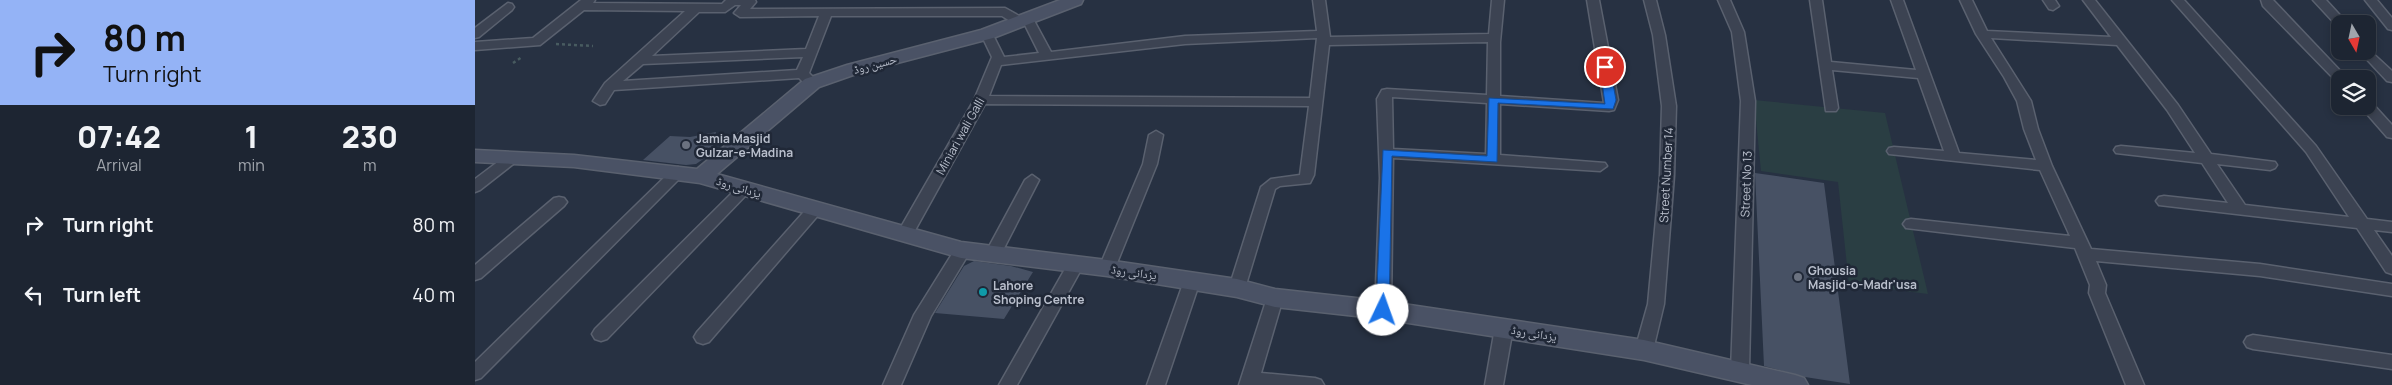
<!DOCTYPE html>
<html lang="en">
<head>
<meta charset="utf-8">
<style>
  :root { --surface:#1d2532; --page:#252d3a; --text:#f1f3f6; --muted:#a0a5ac; --line:#3b424d }
  body { margin:0; font-family:Manrope,"Noto Naskh Arabic",sans-serif; background:var(--page); color:var(--text); height:100vh; display:flex; flex-direction:column; font-size:19px; white-space:nowrap }
  * { box-sizing:border-box; margin:0 }
  p { font-size:16px; color:var(--muted) }
  .icon { flex:none; width:28px; height:28px; fill:none; stroke:currentColor; stroke-width:2; stroke-linecap:round; stroke-linejoin:round }
  .map { position:relative; flex:1; overflow:hidden }
  .sheet { display:flex; flex-direction:column; background:var(--surface); width:475px }
  .sheet>* { flex:none }
  .top-card { background:#94b3f6; color:#111; overflow:hidden }
  .needle { width:32px; rotate:171deg }
  .controls { position:absolute; left:1856px; top:15px; display:grid; gap:10px }
  .controls a { display:grid; place-items:center; width:45px; height:45px; border-radius:10px; background:var(--surface); box-shadow:0 2px 8px #0003,0 0 0 1px var(--line); font-size:25px }
  .pin { position:absolute; display:grid; place-items:center; width:42px; height:42px; color:#fff; margin:-21px; border:2px solid #fff; border-radius:50%; box-shadow:0 1px 5px #0007 }
  .me { position:absolute; width:55px; margin:-28px; rotate:3deg; stroke-linejoin:round; filter:drop-shadow(0 0 4px #0008) }
  .turn { display:flex; align-items:center; gap:18px; height:105px; padding:0 20px; font-size:22px }
  .turn .icon { width:65px; height:65px; stroke-width:2.5 }
  .turn b { display:block; font-size:35px; line-height:42px }
  .eta { display:flex; justify-content:space-evenly; align-items:center; height:85px; text-align:center }
  .eta b { font-size:30px; font-weight:800; line-height:35px }
  ul { padding:0; list-style:none }
  li { display:flex; align-items:center; gap:15px; height:70px; padding:0 20px }
  li div { flex:1 }
  li b { display:block; font-size:19px }
  li em { font-style:normal }
  main { display:flex; flex:1; min-height:0 }
  .map>svg:first-child { display:block }
  .green { fill:#2a3e43 }
  .building { fill:#475164 }
  .lines { fill:none; stroke-linecap:round; stroke-linejoin:round }
  .street-casing { stroke:#5a616f; stroke-width:3 }
  .secondary-casing { stroke:#5a616f; stroke-width:3 }
  .path { stroke:#485b60; stroke-width:2.5; stroke-dasharray:3 3; stroke-linecap:butt }
  .street { fill:#3c4352; fill-rule:evenodd }
  .secondary { fill:#4a5265; fill-rule:evenodd }
  .route { fill:#1a73e8; stroke:#114b97 }
  .worship-dot { fill:#6b7280; stroke:#202837; stroke-width:2 }
  .culture-dot { fill:#0f9aa8; stroke:#202837; stroke-width:2 }
  .labels { text-anchor:middle; dominant-baseline:central; stroke-width:5; stroke-linejoin:round; paint-order:stroke }
  .street-label { font-size:12px; fill:#b9bfcc; stroke:#202837 }
  .poi-label { font-size:12px; font-weight:bold; fill:#b9bfcc; stroke:#202837; text-anchor:start }
</style>
</head>
<body>
<main>
<section class="sheet">
<div class="top-card">
<div class="turn"><svg class="icon" aria-label="right" viewBox="0 0 24 24"><path d="M7 20v-9h11M14 6l5 5-5 5"/></svg><div><b>80 m</b>Turn right</div></div>
</div>
<div class="eta">
<div><b>07:42</b><p>Arrival</p></div>
<div><b>1</b><p>min</p></div>
<div><b>230</b><p>m</p></div>
</div>
<ul>
<li><svg class="icon" aria-label="right" viewBox="0 0 24 24"><path d="M7 20v-9h11M14 6l5 5-5 5"/></svg><div><b>Turn right</b></div><em>80 m</em></li>
<li><svg class="icon" aria-label="left" viewBox="0 0 24 24"><path d="M17 20v-9H6M10 6l-5 5 5 5"/></svg><div><b>Turn left</b></div><em>40 m</em></li>
</ul>
</section>
<div class="map">
<svg width="1917" height="385" viewBox="0 0 1917 385">
  <rect width="100%" height="100%" fill="#273142"/>
  <path class="green" d="M1279,100L1410,113L1453,294L1374,284L1363,182L1286,171Z"/>
  <path class="building" d="M241,132L237,153L221,164L211,165L168,160L195,136L215,137Z
    M1280,173L1349,183L1375,384L1330,377L1289,366Z
    M499,261L536,266L558,272L529,319L460,313L489,266Z"/>
  <g class="lines">
    <defs>
      <path id="street" d="M106,0H120L118,3L247,4L251,0H280L281,2L275,9L530,8L546,17L552,14L556,15L576,52L710,36L842,31L838,0H850L855,37L1014,34L1017,0H1029L1025,42V96L1129,103L1112,0H1124L1143,100L1139,110L1134,111L1025,104V155L1130,163L1132,166L1125,171L918,158L916,310L914,314L908,316L902,314L900,310L905,178L902,99L907,90L912,89L1012,95L1013,42L854,45L839,175L835,183L805,186L800,189L770,288L768,292L762,294L756,292L754,288L786,187L796,179L825,175L834,106L510,104L438,234L436,238H424L422,234L499,100L517,57L506,34L512,30L516,31L529,57L564,53L549,23L540,24L527,16H356L334,73L344,83L342,86H332L324,78L139,90L130,104L125,105L118,101L130,83L210,11L109,10L65,45L0,50V42L58,38ZM260,5H266L259,13L265,17L344,16L331,49L177,56L224,12H250ZM842,38L835,98L514,96L526,65L710,44ZM328,57L322,70L148,81L168,64ZM917,97L1012,103L1011,154L918,149Z
        M1169,0H1181L1190,35L1201,106L1199,176L1189,304L1178,350L1175,355L1169,357L1163,355L1160,350L1173,304L1185,176L1187,106L1178,35Z
        M1243,0H1255L1269,32L1280,101L1274,371L1271,376L1265,378L1259,376L1256,371L1266,101L1257,32Z
        M1335,0H1347L1356,62L1441,70L1416,0H1428L1484,153L1561,160L1549,129L1542,101L1529,77L1501,34L1485,0H1497L1512,31L1636,37L1608,0H1620L1703,105L1736,154L1800,162L1802,165L1800,168L1795,170L1742,164L1770,205L1874,217L1831,152L1697,0H1709L1841,146L1892,219L1917,222V232L1899,230L1917,256V274L1911,272L1882,228L1684,205L1681,201L1684,197L1689,196L1753,203L1727,163L1641,153L1639,150L1641,147L1646,146L1720,153L1692,110L1642,45L1516,38L1556,101L1563,129L1577,166L1616,249L1785,264L1917,284V296L1785,276L1621,261L1631,285L1630,293L1669,385H1651L1614,293L1615,285L1600,248L1431,228L1428,224L1431,220L1436,219L1595,236L1565,170L1414,154L1412,151L1414,148L1419,147L1469,151L1443,78L1357,70L1363,108L1361,111H1351Z
        M1568,0H1580L1584,6L1578,10L1574,9Z
        M1786,0H1798L1873,79H1865V82H1862L1788,6Z
        M1838,0H1851L1873,24H1865V27H1863Z
        M1890,0H1902L1917,18V30L1913,29Z
        M33,3L37,4L39,7L37,10L4,37L0,38V28Z
        M1892,48L1917,71V82L1912,81L1884,51H1892Z
        M1892,102L1897,103L1917,125V138L1912,137L1885,106H1892Z
        M681,131L688,135L682,164L640,268L638,272L632,274L626,272L624,268L668,164L674,135Z
        M37,153L42,155L44,158L42,161L5,190L0,192V179L32,155Z
        M203,167L210,172L208,175L6,378L0,380V362L198,169Z
        M557,175L564,180L526,254L524,258H512L510,254L550,180Z
        M269,184L274,186L276,189L274,192L132,339L126,341L120,339L117,334L120,329L264,186Z
        M84,197L89,198L92,202L89,206L6,278L0,280V265L79,198Z
        M340,204L345,205L348,209L345,213L234,342L228,344L222,342L219,337L222,332L335,205Z
        M488,244L494,246L496,250L456,316L426,385H408L439,315L482,246Z
        M600,260L606,262L608,266L542,385H524L594,262Z
        M717,275L723,277L725,281L690,385H672L709,281L711,277Z
        M800,292L806,294L808,298L786,373L840,378L846,380L849,385H764L792,298L794,294Z
        M1029,322L1035,323L1038,328L1028,385H1010L1020,328L1023,323Z
        M1778,335L1917,355V369L1778,349L1772,347L1769,342L1772,337Z"/>
      <path id="secondary" d="M585,0H608L606,4L518,38L384,73L344,87L242,174L486,242L632,260L762,279L800,289L908,301L1169,340L1320,375L1329,378L1333,385H1277L1169,360L908,319L800,307L762,297L632,276L486,258L225,183L99,167L0,162V150L99,155L222,169L330,79L372,65L506,30Z"/>
    </defs>
    <use href="#street" class="street-casing"/>
    <use href="#secondary" class="secondary-casing"/>
    <path class="path" d="M81,44L118,46
      M38,63L47,57"/>
    <use href="#street" class="street"/>
    <use href="#secondary" class="secondary"/>
  </g>
  <path class="route" d="M1130,64L1135,67L1141,100L1138,109L1023,103L1022,162L917,156L914,310L908,314L903,313L901,310L908,150L1012,156L1014,98L1130,104L1125,67Z"/>
  <g class="worship-dot">
    <circle cx="211" cy="145" r="5"/>
    <circle cx="1323" cy="277" r="5"/>
  </g>
  <circle class="culture-dot" cx="508" cy="292" r="5"/>
  <g class="labels">
    <g class="street-label">
      <text transform="translate(400 64) rotate(-15)">حسین روڈ</text>
      <text transform="translate(485 136) rotate(-61)">Miniari wali Galli</text>
      <text transform="translate(1191 175) rotate(-87)">Street Number 14</text>
      <text transform="translate(1271 184) rotate(-88)">Street No 13</text>
      <text transform="translate(264 187) rotate(17)">یزدانی روڈ</text>
      <text transform="translate(659 272) rotate(8)">یزدانی روڈ</text>
      <text transform="translate(1059 333) rotate(9)">یزدانی روڈ</text>
    </g>
    <g class="poi-label">
      <text x="221" y="138">Jamia Masjid<tspan x="221" dy="14">Gulzar-e-Madina</tspan></text>
      <text x="1333" y="270">Ghousia<tspan x="1333" dy="14">Masjid-o-Madr'usa</tspan></text>
      <text x="518" y="285">Lahore<tspan x="518" dy="14">Shoping Centre</tspan></text>
    </g>
  </g>
</svg>
<div class="controls">
<a><svg class="needle" viewBox="-14 -14 28 28"><path d="M0-13l5 13h-10z" fill="#e53935"/><path d="M0 13l5-13h-10z" fill="#a0a5ac"/></svg></a>
<a><svg class="icon" aria-label="layers" viewBox="0 0 24 24"><path d="M12 4l9 5-9 5-9-5zM3 14l9 5 9-5"/></svg></a>
</div>
<div class="pin" style="left:1130px;top:67px;background:#d93025"><svg class="icon" aria-label="arrive" viewBox="0 0 24 24"><path d="M6 21V4h12l-3 4 3 4H6"/></svg></div>
<svg class="me" style="left:908px;top:310px" viewBox="-20 -20 40 40"><circle r="19" fill="#fff"/><path d="M0-13L10 11 0 6-10 11z" fill="#1a73e8"/></svg>
</div>
</main>
</body>
</html>
